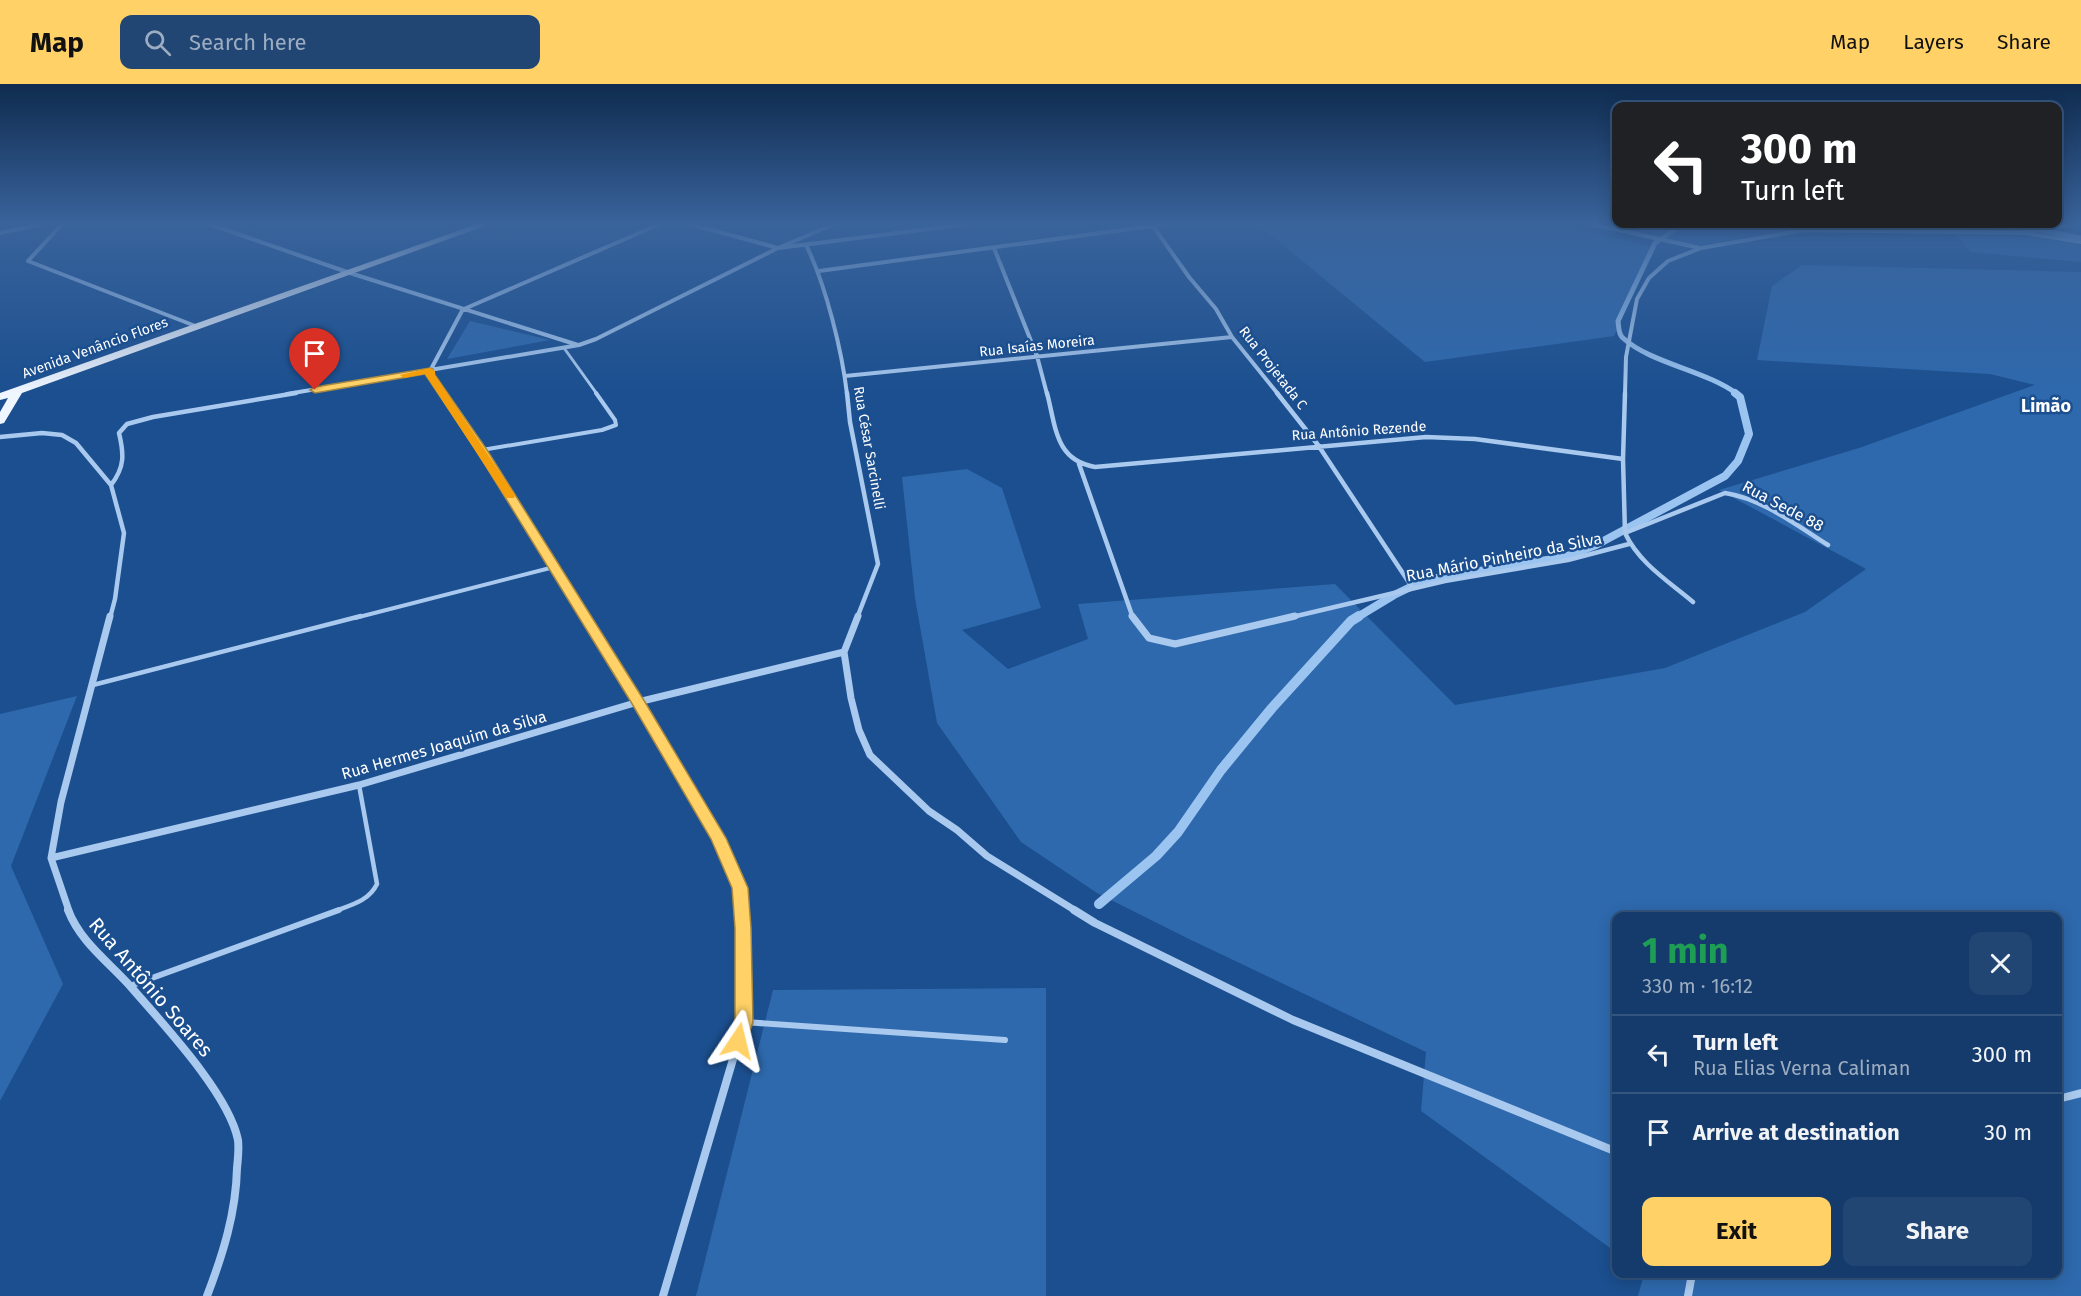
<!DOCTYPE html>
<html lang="en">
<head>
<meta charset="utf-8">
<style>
  :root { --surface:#143b6b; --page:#214673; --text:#f1f3f6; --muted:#9dadc1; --line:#33557e; --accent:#ffd166 }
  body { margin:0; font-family:"Fira Sans",sans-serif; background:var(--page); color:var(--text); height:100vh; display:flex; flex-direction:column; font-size:22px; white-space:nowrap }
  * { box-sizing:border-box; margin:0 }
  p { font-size:20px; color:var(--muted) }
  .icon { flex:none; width:33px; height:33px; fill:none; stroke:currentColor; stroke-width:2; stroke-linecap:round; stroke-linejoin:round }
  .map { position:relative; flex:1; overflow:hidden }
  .side { position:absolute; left:1612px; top:828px; width:450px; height:366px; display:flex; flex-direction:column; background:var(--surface); border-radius:12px; box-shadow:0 3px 15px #0003,0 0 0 2px var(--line) }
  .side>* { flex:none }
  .top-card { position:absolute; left:1612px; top:18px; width:450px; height:126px; border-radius:12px; box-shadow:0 3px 15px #0003,0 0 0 2px var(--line); background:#202124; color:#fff; overflow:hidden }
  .pin { position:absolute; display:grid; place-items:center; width:51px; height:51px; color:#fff; margin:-62px -26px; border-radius:50% 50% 50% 0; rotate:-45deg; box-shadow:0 0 6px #0007 }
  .pin .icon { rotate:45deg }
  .me { position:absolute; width:66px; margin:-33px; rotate:10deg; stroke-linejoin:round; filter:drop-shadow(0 0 4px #0008) }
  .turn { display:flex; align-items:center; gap:21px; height:126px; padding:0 30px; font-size:27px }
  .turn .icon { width:78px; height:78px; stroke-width:2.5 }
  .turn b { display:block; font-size:42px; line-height:51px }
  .round { display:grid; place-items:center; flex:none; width:63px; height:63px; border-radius:12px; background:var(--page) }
  .overview { display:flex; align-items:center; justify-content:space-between; height:102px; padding:0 30px }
  h1 { font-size:36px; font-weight:700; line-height:45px; color:#1e9e55 }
  .primary-button { display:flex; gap:12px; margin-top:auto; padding:12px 30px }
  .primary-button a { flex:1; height:69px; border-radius:12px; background:var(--accent); color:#111; font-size:24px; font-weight:700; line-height:69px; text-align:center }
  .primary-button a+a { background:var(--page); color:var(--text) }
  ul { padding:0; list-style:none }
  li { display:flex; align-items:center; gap:18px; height:78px; padding:0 30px; border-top:2px solid var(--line) }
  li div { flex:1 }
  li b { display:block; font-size:22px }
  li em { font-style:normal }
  header { display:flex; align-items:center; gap:36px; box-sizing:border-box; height:84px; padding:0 30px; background:var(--accent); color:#111 }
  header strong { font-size:28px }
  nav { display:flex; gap:33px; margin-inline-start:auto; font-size:21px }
  .search { width:420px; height:54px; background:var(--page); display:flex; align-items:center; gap:15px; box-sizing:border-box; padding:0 21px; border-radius:12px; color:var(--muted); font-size:22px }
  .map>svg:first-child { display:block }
  .green { fill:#2e69ad }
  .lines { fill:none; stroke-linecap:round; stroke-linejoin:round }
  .stream-far2 { stroke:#9cc4f0; stroke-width:5 }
  .stream-far1 { stroke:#9cc4f0; stroke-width:8 }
  .stream { stroke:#9cc4f0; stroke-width:10 }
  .service-far3 { stroke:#a9c9ee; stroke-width:3 }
  .service-far2 { stroke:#a9c9ee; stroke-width:4 }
  .service-far1 { stroke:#a9c9ee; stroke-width:4.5 }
  .service { stroke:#a9c9ee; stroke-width:6 }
  .minor-far3 { stroke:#a9c9ee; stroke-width:4 }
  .minor-far2 { stroke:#a9c9ee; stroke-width:4.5 }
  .minor-far1 { stroke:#a9c9ee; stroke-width:7 }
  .minor { stroke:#a9c9ee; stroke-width:8 }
  .primary { fill:#f0f6ff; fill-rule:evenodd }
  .route { fill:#ffd166; stroke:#a68842; stroke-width:1.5 }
  .slow { fill:#f59e0b }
  .labels { text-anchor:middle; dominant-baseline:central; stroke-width:5; stroke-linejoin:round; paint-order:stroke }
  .far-street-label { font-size:14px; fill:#fff; stroke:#1b4f8f }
  .street-label { font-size:16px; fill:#fff; stroke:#1b4f8f }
  .far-district-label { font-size:18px; font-weight:bold; fill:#fff; stroke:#1b4f8f }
  .near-street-label { font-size:20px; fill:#fff; stroke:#1b4f8f }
</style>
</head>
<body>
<header>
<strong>Map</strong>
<div class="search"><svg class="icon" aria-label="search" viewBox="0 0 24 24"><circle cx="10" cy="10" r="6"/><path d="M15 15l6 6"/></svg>Search here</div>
<nav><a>Map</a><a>Layers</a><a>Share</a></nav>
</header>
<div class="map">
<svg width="2081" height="1212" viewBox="0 0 2081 1212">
  <rect width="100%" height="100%" fill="#1b4f8f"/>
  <path class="green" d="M1249,139H1545L1654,163L1614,252L1425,278L1272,152Z
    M1592,139L1617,140H1825L1696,162Z
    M1955,150L2033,153L2081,161V178L1971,168Z
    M1802,181L2081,188V1212H1638L1644,1190H2058V832H1617V1169L1421,1027L1426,968L1189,855L1097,809L1021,758L937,639L915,514L902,393L967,385L1002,404L1041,524L962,546L1008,585L1088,555L1078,520L1335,500L1455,621L1665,584L1805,528L1866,485L1719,406L1859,364L2035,301L1990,290L1757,276L1772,202Z
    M470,237L550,256L447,275Z
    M77,612L11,782L63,900L0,1017V630Z
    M1046,904V1212H696L773,906Z"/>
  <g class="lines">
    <path class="stream-far2" d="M1683,140L1655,159L1618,237C1619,243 1618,250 1623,254C1650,279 1707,287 1737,310
      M2019,142L2081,154"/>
    <path class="stream-far1" d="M1356,534L1394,511L1425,496L1565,473L1596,461L1725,392L1738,377L1749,350L1740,313L1735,309"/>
    <path class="stream" d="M1099,820L1156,772L1178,748L1221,686L1272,624L1351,537L1359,532"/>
    <path class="service-far3" d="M564,264L597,310"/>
    <path class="service-far2" d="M482,366L602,346L616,341L615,336L596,309
      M355,534L554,483"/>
    <path class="service-far1" d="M93,601L361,532
      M335,827C351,821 369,817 377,800L359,701"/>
    <path class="service" d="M130,902L339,826
      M744,938L1005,956"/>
    <path class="minor-far3" d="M63,139L28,177L198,243
      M206,139L350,189L578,261
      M686,139L778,164L976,139
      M1587,139L1700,164
      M1869,140L1884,144
      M1998,140L2029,146
      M1153,142L1189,193L1216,225L1232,253L1278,310
      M2031,148L2078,139
      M0,149L47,139
      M807,163C826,202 842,267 847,310
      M994,164L1037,272L1047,310
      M819,187L1174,139
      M464,225L662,139
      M845,292L1232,253
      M287,310L579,261L596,255L778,164L837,139
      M443,310L430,291V287L463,225
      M1625,310L1626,273L1637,215L1649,194L1668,177L1701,164L1804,146L2025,149L2081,158"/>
    <path class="minor-far2" d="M442,309L482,366L586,534
      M847,309L850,338L878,480L857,534
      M1047,309C1056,343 1055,376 1095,383L1426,353L1475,355L1623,375
      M1277,309L1318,361L1412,503
      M1625,309L1623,375L1625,449C1639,479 1668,497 1693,518
      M0,353L42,349L62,351L76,359L111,401L124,449L115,515L110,534
      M1079,380L1133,534
      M111,401C125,383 124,370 119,349L127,340L153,333L296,309
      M1625,449L1725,409C1763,415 1796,441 1828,461
      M1288,534L1445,497L1568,476L1629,460"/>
    <path class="minor-far1" d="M585,532L719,754L740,804L742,827
      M858,532L844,568L851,614L859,646L870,671L929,727L957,746L987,772L1076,827
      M1132,532L1149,554L1175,560L1295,532
      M51,774L359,701L638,618L844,568
      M69,827L51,774L61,718L110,532"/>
    <path class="minor" d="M68,826C81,859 109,878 131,903C163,940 229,1010 238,1056C239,1065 238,1075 237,1084C236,1129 223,1170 207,1212
      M1074,826L1095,839L1293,936L1617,1068
      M2058,1015L2081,1009
      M663,1212L744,938L742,826
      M1688,1212L1692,1190"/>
    <path class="primary" d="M480,139H493L22,309L4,339L0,340V328L8,314L0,316V309Z"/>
  </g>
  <linearGradient id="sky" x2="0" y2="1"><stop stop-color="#0f2b4f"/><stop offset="0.45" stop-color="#39639b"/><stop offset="1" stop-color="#39639b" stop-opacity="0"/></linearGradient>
  <rect width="2081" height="309" fill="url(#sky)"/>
  <path class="route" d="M430,284L433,285L435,291L487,366L645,618L726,754L748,804L751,844L753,938L745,962L738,965L732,962L729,957L735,938V844L732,804L711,755L631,618L476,366L425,290L315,309L310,306L315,303Z"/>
  <path class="slow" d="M430,284L435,287V291L515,411L514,414H506L425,290L404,294L400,291Z"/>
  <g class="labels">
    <g class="far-street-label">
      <text transform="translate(1037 262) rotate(-6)">Rua Isaías Moreira</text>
      <text transform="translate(95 264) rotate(-20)">Avenida Venâncio Flores</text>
      <text transform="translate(1273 284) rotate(52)">Rua Projetada C</text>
      <text transform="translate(1359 347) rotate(-4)">Rua Antônio Rezende</text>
      <text transform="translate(869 364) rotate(80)">Rua César Sarcinelli</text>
    </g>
    <g class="street-label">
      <text transform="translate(1783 422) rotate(28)">Rua Sede 88</text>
      <text transform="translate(1504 473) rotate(-11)">Rua Mário Pinheiro da Silva</text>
      <text transform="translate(444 661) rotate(-16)">Rua Hermes Joaquim da Silva</text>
    </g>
    <g class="far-district-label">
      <text x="2046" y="322">Limão</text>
    </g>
    <g class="near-street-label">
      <text transform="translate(151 903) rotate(49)">Rua Antônio Soares</text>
    </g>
  </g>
</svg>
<div class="pin" style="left:315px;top:306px;background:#d93025"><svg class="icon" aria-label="arrive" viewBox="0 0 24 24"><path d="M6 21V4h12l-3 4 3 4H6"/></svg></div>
<svg class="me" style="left:738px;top:957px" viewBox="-20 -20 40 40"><path d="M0-17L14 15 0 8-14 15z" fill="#ffd166" stroke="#fff" stroke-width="4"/></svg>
<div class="top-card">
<div class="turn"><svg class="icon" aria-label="left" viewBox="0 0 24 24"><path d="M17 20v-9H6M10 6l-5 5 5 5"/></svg><div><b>300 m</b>Turn left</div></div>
</div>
<section class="side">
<div class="overview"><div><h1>1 min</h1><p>330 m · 16:12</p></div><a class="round"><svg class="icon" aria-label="close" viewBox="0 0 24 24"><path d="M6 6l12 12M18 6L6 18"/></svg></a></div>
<ul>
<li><svg class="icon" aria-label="left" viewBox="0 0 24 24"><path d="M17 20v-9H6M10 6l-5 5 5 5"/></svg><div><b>Turn left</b><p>Rua Elias Verna Caliman</p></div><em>300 m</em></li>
<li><svg class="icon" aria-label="arrive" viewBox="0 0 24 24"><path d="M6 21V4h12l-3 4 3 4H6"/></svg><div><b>Arrive at destination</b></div><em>30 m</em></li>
</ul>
<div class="primary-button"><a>Exit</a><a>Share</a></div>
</section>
</div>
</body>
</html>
